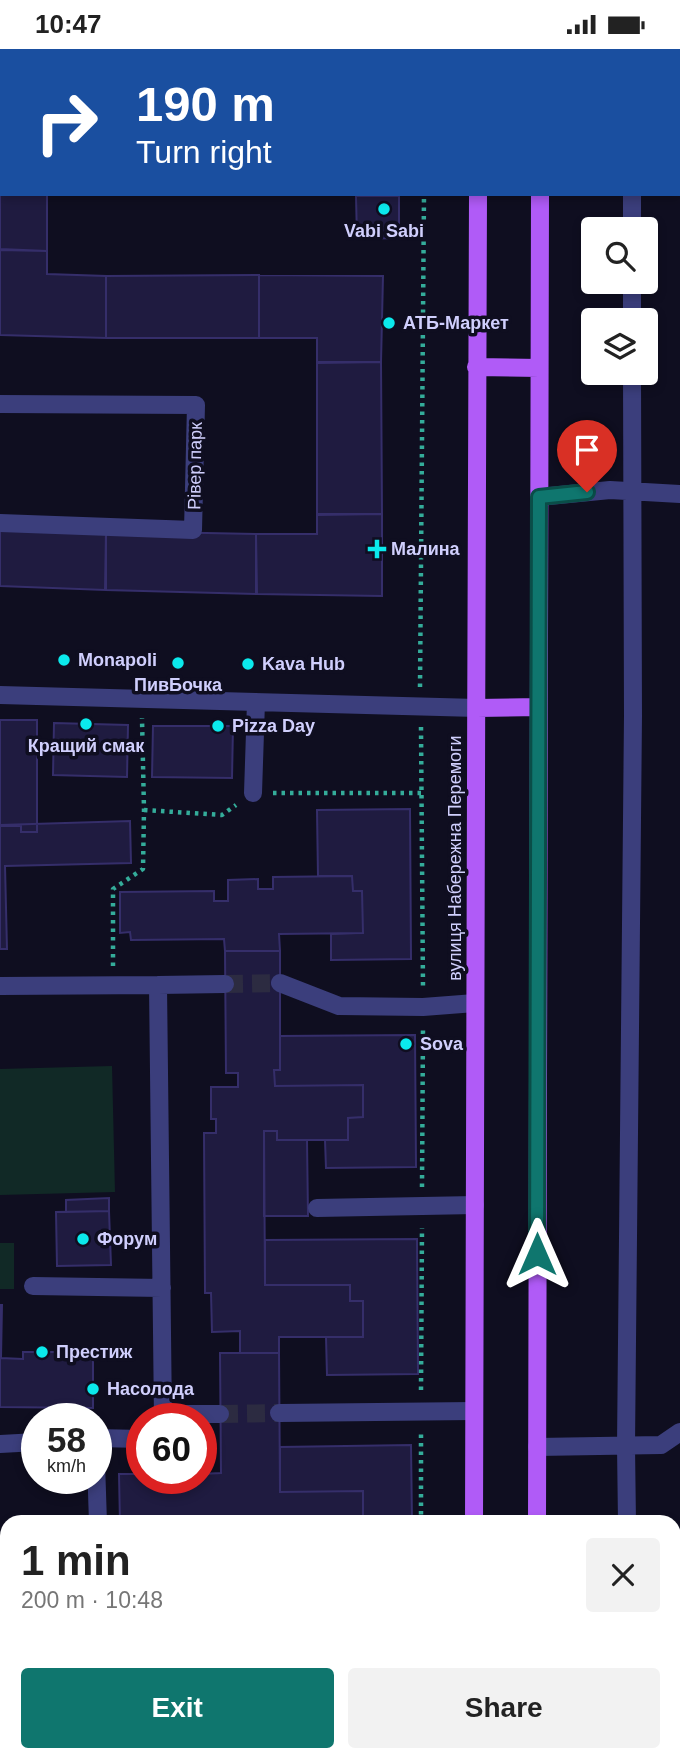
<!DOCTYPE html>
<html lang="en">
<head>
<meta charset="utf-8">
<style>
  :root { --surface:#fff; --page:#f2f2f2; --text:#222; --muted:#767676; --accent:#0f766e }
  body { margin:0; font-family:Arial,sans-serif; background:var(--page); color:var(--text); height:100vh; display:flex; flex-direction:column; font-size:26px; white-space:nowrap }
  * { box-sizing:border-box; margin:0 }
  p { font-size:23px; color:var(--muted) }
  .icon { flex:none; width:38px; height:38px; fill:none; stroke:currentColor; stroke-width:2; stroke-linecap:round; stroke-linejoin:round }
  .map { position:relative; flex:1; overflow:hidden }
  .panel { position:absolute; left:0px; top:1466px; width:681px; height:247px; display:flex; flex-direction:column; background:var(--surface); border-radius:21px 21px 0 0; box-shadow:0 4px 10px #0003 }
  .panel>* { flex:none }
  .top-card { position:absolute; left:0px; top:0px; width:681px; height:147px; box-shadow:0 4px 10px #0003; background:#1a4fa0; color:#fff; overflow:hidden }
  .fabs { position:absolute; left:581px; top:168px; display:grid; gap:14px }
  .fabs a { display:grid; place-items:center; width:77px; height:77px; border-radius:7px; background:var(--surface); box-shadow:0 4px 10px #0003; font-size:35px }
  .speed { position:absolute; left:21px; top:1354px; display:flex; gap:14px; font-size:35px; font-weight:700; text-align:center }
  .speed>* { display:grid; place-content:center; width:91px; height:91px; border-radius:50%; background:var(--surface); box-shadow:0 4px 10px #0003; line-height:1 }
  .speed small { font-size:18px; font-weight:400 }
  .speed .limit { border:10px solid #d22; background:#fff; color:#111 }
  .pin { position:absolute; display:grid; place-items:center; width:60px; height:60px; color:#fff; margin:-72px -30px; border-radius:50% 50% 50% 0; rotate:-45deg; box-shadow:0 0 7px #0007 }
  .pin .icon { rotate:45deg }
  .me { position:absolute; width:77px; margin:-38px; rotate:0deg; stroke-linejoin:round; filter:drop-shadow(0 0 5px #0008) }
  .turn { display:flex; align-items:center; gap:24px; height:147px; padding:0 21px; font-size:32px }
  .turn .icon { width:91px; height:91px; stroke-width:2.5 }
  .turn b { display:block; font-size:49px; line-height:60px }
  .round { display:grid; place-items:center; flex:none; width:74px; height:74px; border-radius:7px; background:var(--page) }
  .overview { display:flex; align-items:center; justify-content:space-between; height:119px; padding:0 21px }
  h1 { font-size:42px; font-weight:700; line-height:52px }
  .button { display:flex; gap:14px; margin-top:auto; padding:14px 21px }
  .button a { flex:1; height:80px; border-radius:7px; background:var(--accent); color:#fff; font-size:28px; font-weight:700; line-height:80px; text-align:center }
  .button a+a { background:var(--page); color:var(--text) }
  .status { display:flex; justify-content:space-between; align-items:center; height:49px; padding:0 35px; background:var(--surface); direction:ltr }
  .status svg { height:19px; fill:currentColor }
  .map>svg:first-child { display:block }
  .green { fill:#112926 }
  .building { fill:#1f1b40; stroke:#352e6a; stroke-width:2 }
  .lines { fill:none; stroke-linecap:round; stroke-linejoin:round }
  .minor-tunnel { stroke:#2c2b41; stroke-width:18; stroke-dasharray:18 9; stroke-linecap:butt }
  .path { stroke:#34ac9a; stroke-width:4.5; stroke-dasharray:3.5 5; stroke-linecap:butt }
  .minor { stroke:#3b3e7c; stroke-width:18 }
  .major { stroke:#b05bf7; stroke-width:18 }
  .route-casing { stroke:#0a4d48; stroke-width:18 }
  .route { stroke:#0f766e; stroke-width:12 }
  .poi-dot { fill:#0be9ec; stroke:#0f0e20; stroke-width:2.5 }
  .labels { text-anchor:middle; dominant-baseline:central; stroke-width:7; stroke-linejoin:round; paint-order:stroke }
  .poi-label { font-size:18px; font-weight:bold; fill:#d0cffd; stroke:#0f0e20; text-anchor:start }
  .street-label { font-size:18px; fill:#d0cffd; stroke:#0f0e20 }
</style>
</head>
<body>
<div class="status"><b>10:47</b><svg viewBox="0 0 49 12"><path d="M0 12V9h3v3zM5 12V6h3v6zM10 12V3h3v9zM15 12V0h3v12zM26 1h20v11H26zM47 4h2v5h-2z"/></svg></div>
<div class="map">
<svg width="680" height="1713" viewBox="0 0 680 1713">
  <rect width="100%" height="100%" fill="#0f0e20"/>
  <path class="green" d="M112,1017L115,1143L0,1146V1020Z
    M0,1194H14V1240H0Z"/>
  <path class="building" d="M0,81H2V145H47V202L0,200Z
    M356,147H399V189L357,190Z
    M0,201L47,202V225L106,227V289L0,286Z
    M259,226V289H106V227Z
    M259,226L383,227L381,313H317V289H259Z
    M381,313L382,465H317V314Z
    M382,465V547L257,545L256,485H317V466Z
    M0,478L106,482L105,541L0,537Z
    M106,482L256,485V545L106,541Z
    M0,671H37V783H21V777H0Z
    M54,674L128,676L127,728L53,726Z
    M153,677H233L232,729L152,728Z
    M410,760L411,910L331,911V885L363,884L362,842H353L352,827H318L317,761Z
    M130,772L131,814L5,817L7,900H0V776Z
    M352,827L353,842H362L363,884L279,885L280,902H225L224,890L131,891L130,883L120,884V843L214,842V852H228V831L258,830V840H273V828Z
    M225,902H280V1021H274L275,1037L363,1036V1068L348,1069V1091H277V1082H264L265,1236H350V1252H363V1288H279V1304H240V1282L212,1283L211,1244H205L204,1084H216V1070H211V1038H238V1024H226Z
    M415,986L416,1118L326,1119L325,1091H348V1069L363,1068V1036L275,1037L274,1021H280V987Z
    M264,1082H277V1091H307L308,1167H264Z
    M109,1149V1162L66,1163V1151Z
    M109,1162L111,1216L57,1217L56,1163Z
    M417,1190L418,1325L327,1326L326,1288H363V1252H350V1236H265V1191Z
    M0,1256H2L1,1309L23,1310V1303H93V1359L0,1358Z
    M220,1304H279L280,1443L363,1442V1474H120L119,1425H142V1430H201V1425L221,1424Z
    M411,1396L412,1474H363V1442L280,1443V1398Z
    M0,1567L7,1568V1638L0,1637Z
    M0,1637L3,1638L1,1680H0Z
    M234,1706H347V1713H234Z"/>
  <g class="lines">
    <path class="minor-tunnel" d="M225,935L280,934
      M220,1365L279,1364"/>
    <path class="path" d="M430,2V0
      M420,638L424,145
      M421,678L423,939
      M273,744H422
      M144,761L222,766L236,756
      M113,917V840L143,820L144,761L142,669
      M422,1138L423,979
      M421,1341L422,1179
      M421,1474V1382
      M422,1713V1706"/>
    <path class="minor" d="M21,0V2
      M659,0L670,2
      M343,2L347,0
      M385,2V0
      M633,2V0
      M0,106H2
      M632,180V145
      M632,271V233
      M0,355L196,356L193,481L0,474
      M539,448L610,441L680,445
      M0,646L477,659
      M253,744L256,653
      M280,934L339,957L423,958L475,954
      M158,936L225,935
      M0,937L158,936L163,1370
      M317,1159L475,1156
      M33,1237L162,1239
      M279,1364L474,1362
      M163,1365H220
      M96,1389L142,1390
      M0,1395L37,1393
      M537,1398L661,1396L680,1383
      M96,1413L98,1474
      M627,1474L626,1397L633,666L632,324
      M629,1706V1713"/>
    <path class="major" d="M478,2V0
      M541,2V0
      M476,318L539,319
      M477,659L538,658
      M474,1474C474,1031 477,588 478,145
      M537,1474L540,145
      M474,1713V1706
      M536,1713V1706"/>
  </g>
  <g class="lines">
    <defs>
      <path id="route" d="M537,1205L539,448L587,443"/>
    </defs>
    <use href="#route" class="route-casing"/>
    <use href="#route" class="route"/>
  </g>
  <g class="poi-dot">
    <circle cx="384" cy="160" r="7"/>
    <circle cx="389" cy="274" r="7"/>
    <path d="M373.5 489.5h7v7h7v7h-7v7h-7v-7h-7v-7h7z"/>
    <circle cx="64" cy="611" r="7"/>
    <circle cx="178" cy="614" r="7"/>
    <circle cx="248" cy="615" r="7"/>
    <circle cx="86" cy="675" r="7"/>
    <circle cx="218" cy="677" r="7"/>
    <circle cx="406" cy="995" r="7"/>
    <circle cx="83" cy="1190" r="7"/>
    <circle cx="42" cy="1303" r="7"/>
    <circle cx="93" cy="1340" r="7"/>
  </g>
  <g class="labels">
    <g class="poi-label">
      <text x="384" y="182" text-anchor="middle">Vabi Sabi</text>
      <text x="403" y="274">АТБ-Маркет</text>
      <text x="391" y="500">Малина</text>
      <text x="78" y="611">Monapoli</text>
      <text x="262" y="615">Kava Hub</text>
      <text x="178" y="636" text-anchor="middle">ПивБочка</text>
      <text x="232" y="677">Pizza Day</text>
      <text x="86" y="697" text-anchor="middle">Кращий смак</text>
      <text x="420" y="995">Sova</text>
      <text x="97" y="1190">Форум</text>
      <text x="56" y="1303">Престиж</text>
      <text x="107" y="1340">Насолода</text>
    </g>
    <g class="street-label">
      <text transform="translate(195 417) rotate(-89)">Рівер парк</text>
      <text transform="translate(455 809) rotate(-90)">вулиця Набережна Перемоги</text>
    </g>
  </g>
</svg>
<div class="fabs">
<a><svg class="icon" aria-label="search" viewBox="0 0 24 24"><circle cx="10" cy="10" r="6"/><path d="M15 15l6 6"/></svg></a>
<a><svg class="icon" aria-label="layers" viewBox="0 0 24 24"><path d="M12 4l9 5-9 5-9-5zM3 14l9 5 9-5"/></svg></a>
</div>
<div class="speed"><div>58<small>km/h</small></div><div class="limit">60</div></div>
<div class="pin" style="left:587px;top:443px;background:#d93025"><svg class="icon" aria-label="arrive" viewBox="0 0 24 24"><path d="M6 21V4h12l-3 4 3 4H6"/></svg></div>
<svg class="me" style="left:537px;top:1205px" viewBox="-20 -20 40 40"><path d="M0-17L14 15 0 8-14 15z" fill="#0f766e" stroke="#fff" stroke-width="4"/></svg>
<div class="top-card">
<div class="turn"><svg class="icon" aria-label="right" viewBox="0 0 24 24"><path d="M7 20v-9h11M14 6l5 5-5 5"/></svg><div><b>190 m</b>Turn right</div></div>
</div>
<section class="panel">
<div class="overview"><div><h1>1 min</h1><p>200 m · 10:48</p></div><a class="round"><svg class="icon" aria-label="close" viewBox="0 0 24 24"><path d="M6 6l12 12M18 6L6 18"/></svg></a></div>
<div class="button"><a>Exit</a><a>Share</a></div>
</section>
</div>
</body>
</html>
